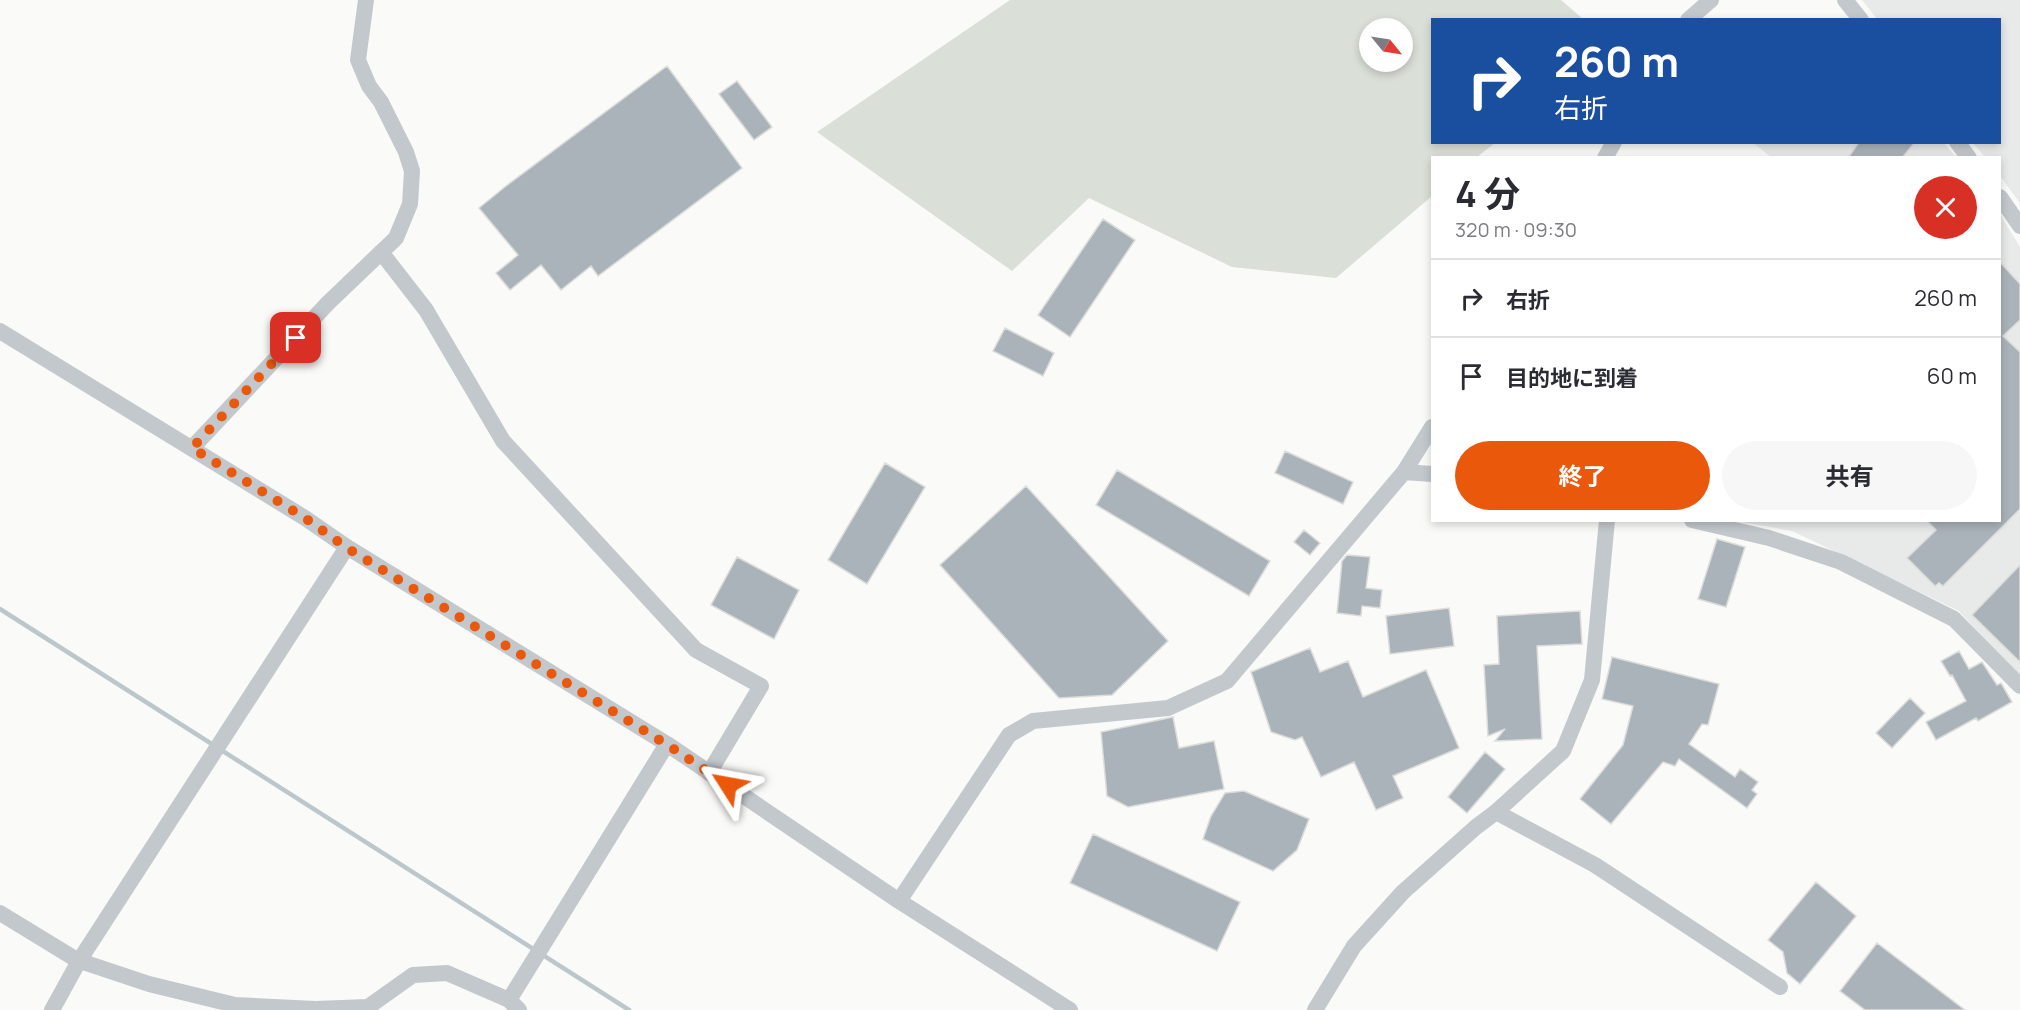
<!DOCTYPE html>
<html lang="ja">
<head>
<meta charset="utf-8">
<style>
  :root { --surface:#fff; --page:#f7f7f7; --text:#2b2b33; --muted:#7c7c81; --line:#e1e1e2; --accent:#ea580c }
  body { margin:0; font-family:Manrope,"Noto Sans JP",sans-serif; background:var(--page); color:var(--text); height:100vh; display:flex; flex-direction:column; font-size:22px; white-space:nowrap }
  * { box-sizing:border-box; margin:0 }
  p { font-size:20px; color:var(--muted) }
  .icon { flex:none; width:33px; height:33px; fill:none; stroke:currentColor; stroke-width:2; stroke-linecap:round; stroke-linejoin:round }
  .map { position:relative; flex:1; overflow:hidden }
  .side { position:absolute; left:1431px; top:156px; width:570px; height:366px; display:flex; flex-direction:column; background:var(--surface); border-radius:0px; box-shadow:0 3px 9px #0003 }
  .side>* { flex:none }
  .banner { position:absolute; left:1431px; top:18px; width:570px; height:126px; border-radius:0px; box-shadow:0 3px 9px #0003; background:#1a4fa0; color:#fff; overflow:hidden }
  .needle { width:39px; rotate:120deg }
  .fabs { position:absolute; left:1359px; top:18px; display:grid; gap:12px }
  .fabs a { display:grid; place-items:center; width:54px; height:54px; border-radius:50%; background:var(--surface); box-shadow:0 3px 9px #0003; font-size:30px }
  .pin { position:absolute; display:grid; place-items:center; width:51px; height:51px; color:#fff; margin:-26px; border-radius:12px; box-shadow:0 3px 9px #0006 }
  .me { position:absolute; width:66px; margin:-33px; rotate:304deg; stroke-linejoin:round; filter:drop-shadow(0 0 4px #0008) }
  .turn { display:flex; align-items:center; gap:21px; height:126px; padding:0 24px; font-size:27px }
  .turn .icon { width:78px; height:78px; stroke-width:2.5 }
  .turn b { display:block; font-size:42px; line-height:51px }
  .round { display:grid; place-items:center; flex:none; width:63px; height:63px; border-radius:32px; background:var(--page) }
  .headline { display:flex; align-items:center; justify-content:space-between; height:102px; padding:0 24px }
  h1 { font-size:36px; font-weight:700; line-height:45px }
  .action { display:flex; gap:12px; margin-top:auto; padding:12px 24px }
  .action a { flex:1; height:69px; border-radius:36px; background:var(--accent); color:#fff; font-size:24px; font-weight:700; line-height:69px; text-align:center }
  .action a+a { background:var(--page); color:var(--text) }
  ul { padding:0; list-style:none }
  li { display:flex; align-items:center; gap:18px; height:78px; padding:0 24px; border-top:2px solid var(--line) }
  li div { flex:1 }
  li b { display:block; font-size:22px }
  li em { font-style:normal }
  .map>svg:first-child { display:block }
  .built { fill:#e8e9e9 }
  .green { fill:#dadfd7; fill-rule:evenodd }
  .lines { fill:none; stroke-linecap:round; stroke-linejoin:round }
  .stream { stroke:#bbc7cb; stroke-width:4.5 }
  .building { fill:#aab3b9; stroke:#dcdcda; stroke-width:1.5 }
  .street { stroke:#c3c8cc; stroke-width:16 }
  .route { stroke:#ea580c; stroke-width:10; stroke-dasharray:0 18 }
</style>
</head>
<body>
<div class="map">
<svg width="2020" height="1010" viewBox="0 0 2020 1010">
  <rect width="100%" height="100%" fill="#fafaf8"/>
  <path class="built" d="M1862,0H2020V203L2000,176V158L1985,157L1973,143L2000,142V20L1877,19Z
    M1753,143H1944L1956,157H1771Z
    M2000,214L2020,247V679L1959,611L1792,531L1738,521L2000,520Z"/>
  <path class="green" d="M1010,0H1561L1583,19L1432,20V142L1495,143L1477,157L1432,158V196L1336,278L1232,267L1089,198L1012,271L817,132ZM1370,28H1402V62H1370Z"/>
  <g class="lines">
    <path class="stream" d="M0,609L629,1010"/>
  </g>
  <path class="building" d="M667,66L742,168L598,276L591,266L561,290L541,265L510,290L496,273L518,255L479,208L506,186Z
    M737,81L772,127L754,140L719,94Z
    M1859,142H1915L1902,158H1848Z
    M1103,219L1135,240L1070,337L1038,315Z
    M2000,262L2020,284V320L2003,336L2020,352V509L1943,586L1939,583L1935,586L1907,558L1936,530L1926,520H2000Z
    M1005,328L1054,353L1043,376L993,351Z
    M1285,451L1353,482L1343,504L1275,473Z
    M885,463L925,487L867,584L828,560Z
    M1117,470L1270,561L1249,596L1096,505Z
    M1026,486L1168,641L1112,695L1059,698L940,565Z
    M1304,530L1320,543L1310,555L1294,542Z
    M1717,539L1745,547L1726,607L1698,599Z
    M1347,555L1370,557L1366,588L1382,590L1380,608L1362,606L1361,616L1337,613L1342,561Z
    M737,557L799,590L774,639L711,605Z
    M2020,565V662L1972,615Z
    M1449,608L1454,646L1390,654L1386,616Z
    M1580,611L1582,644L1537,646L1542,739L1495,741L1505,729L1488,736L1484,665L1499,664L1497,616Z
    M1310,648L1320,672L1348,661L1363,697L1426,670L1459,748L1393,776L1403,798L1376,810L1354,762L1321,777L1302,737L1295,740L1271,732L1251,672Z
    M1959,651L1969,669L1982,662L1997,685L2001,683L2012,702L1978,721L1976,718L1936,740L1926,722L1966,701L1952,675L1950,676L1941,661Z
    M1612,657L1719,684L1708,725L1702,724L1689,744L1735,777L1740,769L1758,782L1752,790L1757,794L1747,808L1679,759L1675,766L1663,762L1611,824L1580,799L1623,745L1633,706L1602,699Z
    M1910,698L1925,713L1892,748L1876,733Z
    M1173,717L1179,748L1214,741L1224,789L1128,807L1107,796L1101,732Z
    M1485,752L1505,769L1467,813L1448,797Z
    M1244,791L1309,819L1297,850L1273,871L1203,839L1211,816L1225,793Z
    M1093,834L1240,902L1217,951L1070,883Z
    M1816,882L1856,916L1800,984L1787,973L1783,952L1768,940Z
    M1877,943L1965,1010H1865L1840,991Z"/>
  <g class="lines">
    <path class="street" d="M1845,0L1861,20
      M1688,20L1711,0
      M1957,142L1969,158
      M1605,158L1614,142
      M2000,197L2020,226
      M381,252L426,310L503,441L696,650L761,686L709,773
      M0,331L305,518L347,547L667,744L899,901L1070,1010
      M192,448L328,303L396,238L410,204L412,171L406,152L381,102L369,86L358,60L366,0
      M1404,472L1432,474
      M1692,520L1769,538L1841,562L1954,619L2020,686
      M1496,812L1595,865L1780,987
      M899,901L1009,735L1033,721L1168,708L1227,681L1404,472L1432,427
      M0,913L77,960L149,984L235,1005L315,1009L368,1007
      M509,1000L667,744
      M52,1010L79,961L347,547
      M366,1010L368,1007L413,975L447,973L509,1000L519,1010
      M1315,1010L1354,946L1403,892L1476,827L1496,812L1563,751L1592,680L1607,520"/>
  </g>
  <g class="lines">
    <path class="route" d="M296,338L192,448L305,518L347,548L666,744L728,785"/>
  </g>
</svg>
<div class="fabs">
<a><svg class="needle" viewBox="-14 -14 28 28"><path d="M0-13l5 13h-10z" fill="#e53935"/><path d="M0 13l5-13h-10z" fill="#7c7c81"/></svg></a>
</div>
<div class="pin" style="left:296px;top:338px;background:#d93025"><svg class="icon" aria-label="arrive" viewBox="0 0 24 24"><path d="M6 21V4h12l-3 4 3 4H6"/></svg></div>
<svg class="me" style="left:728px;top:785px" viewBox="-20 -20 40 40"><path d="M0-17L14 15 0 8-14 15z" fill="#ea580c" stroke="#fff" stroke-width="4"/></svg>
<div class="banner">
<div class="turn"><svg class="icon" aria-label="right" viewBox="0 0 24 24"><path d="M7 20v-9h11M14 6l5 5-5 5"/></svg><div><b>260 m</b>右折</div></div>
</div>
<section class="side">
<div class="headline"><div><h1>4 分</h1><p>320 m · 09:30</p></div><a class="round" style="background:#d93025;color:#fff"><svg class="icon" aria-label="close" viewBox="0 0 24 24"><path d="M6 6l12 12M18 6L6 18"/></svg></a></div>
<ul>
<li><svg class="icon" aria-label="right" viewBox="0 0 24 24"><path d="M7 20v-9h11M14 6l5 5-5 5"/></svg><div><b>右折</b></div><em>260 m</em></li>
<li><svg class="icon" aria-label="arrive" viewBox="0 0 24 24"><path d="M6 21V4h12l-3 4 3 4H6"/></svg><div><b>目的地に到着</b></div><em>60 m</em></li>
</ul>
<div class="action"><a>終了</a><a>共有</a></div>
</section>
</div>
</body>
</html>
